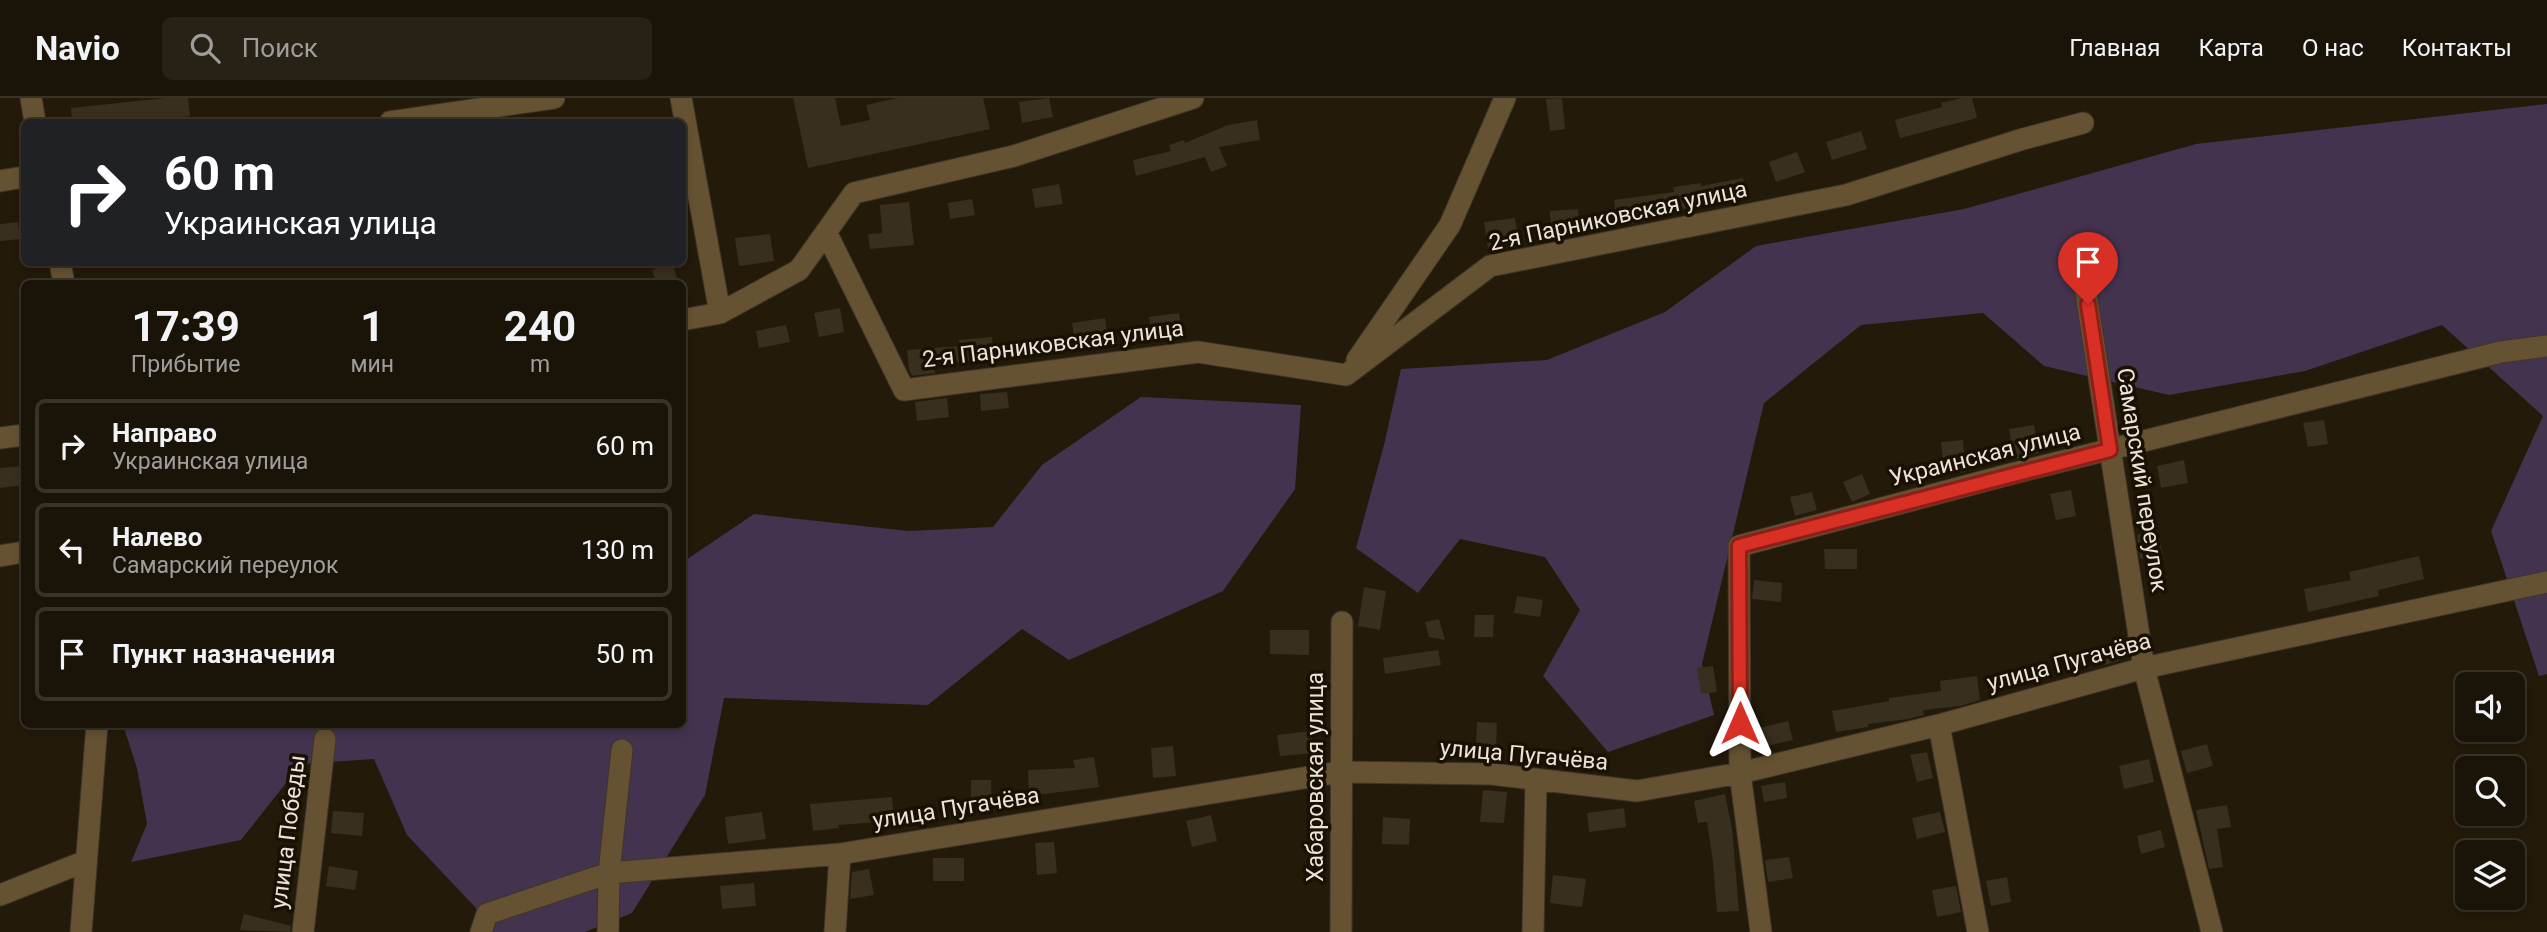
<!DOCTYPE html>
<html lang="ru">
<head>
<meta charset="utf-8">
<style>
  :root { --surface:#1a1408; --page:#272116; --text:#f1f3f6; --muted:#9f9e9c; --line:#383329 }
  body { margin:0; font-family:Roboto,sans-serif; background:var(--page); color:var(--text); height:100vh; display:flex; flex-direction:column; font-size:26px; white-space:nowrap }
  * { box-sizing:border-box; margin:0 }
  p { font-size:23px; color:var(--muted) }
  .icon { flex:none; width:38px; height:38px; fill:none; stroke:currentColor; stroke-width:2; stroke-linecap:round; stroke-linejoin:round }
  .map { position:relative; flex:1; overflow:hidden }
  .drawer { position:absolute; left:21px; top:182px; width:665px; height:448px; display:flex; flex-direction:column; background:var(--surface); border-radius:10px; box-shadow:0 4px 10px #0003,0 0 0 2px var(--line) }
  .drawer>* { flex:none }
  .hud { position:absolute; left:21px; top:21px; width:665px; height:147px; border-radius:10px; box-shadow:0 4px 10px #0003,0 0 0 2px var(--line); background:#202124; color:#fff; overflow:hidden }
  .controls { position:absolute; left:2455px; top:574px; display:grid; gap:14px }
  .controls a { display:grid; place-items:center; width:70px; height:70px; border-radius:10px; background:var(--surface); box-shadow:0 4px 10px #0003,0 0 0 2px var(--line); font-size:35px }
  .pin { position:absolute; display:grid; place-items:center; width:60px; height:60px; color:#fff; margin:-72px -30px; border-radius:50% 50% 50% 0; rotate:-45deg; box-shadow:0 0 7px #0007 }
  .pin .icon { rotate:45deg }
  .me { position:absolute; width:77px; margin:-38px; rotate:0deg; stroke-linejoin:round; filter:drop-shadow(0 0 5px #0008) }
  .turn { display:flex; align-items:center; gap:24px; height:147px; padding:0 28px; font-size:32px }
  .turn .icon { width:91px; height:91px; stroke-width:2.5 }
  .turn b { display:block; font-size:49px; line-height:60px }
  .eta { display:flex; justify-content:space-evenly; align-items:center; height:119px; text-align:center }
  .eta b { font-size:42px; font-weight:700; line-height:49px }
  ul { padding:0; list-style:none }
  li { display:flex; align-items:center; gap:21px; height:94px; margin:0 14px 10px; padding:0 14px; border:4px solid var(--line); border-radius:10px }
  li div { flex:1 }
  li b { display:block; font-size:26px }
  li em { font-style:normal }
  header { display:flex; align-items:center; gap:42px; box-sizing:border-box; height:98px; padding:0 35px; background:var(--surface); border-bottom:2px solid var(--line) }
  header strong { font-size:33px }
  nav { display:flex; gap:38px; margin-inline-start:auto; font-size:24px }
  .search { width:490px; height:63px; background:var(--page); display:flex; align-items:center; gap:18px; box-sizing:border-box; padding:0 24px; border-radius:10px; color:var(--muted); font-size:26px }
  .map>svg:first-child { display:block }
  .green { fill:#44334f }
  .building { fill:#392f1f }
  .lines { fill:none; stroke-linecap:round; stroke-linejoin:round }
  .minor-casing { stroke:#3f3627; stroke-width:23 }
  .minor { stroke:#655232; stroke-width:21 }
  .route-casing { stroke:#8d1f18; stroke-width:18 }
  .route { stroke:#d93025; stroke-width:12 }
  .labels { text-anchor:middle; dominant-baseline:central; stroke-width:7; stroke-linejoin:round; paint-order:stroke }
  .street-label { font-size:23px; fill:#ebe4da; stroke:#1a1103 }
</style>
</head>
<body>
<header>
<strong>Navio</strong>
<div class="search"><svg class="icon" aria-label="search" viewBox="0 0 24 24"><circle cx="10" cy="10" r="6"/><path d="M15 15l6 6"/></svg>Поиск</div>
<nav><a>Главная</a><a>Карта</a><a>О нас</a><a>Контакты</a></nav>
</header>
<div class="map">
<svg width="2547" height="834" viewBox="0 0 2547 834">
  <rect width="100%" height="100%" fill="#231a0a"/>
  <path class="green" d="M2547,6V576L2539,578L2491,433L2543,318L2442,227L2305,273L2169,297L2044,268L1983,215L1861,227L1764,305L1702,566L1714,617L1608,654L1543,578L1580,512L1545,459L1460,441L1418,495L1356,450L1385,343L1401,271L1547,262L1665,214L1756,148L1964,111L2196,46Z
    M1141,299L1301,307L1295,391L1223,493L1069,562L1022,531L928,607L724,600L705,697L632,815L585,834H490L475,809L407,737L374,661L301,666L241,742L131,764L147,726L137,670L123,627L682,626L683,464L754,416L908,433L993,429L1042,367Z"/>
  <path class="building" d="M166,0H188L190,18L134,24H72L71,10Z
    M793,0H835L841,28L870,22L866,7L897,0H983L990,31L808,70Z
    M1049,0L1053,19L1022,25L1019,4Z
    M1562,0L1565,31L1550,33L1546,1Z
    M1962,0H1972L1977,20L1900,40L1895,22L1942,9L1941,5Z
    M1257,22L1260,42L1219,49L1227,68L1211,74L1205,59L1136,78L1133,62L1171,53L1169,47L1184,42L1185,45L1228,27Z
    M1861,33L1867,51L1832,62L1826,44Z
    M1797,54L1805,74L1776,84L1769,64Z
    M1743,80L1746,97L1703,105L1704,108L1648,116L1649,123L1617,128L1614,102L1674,94L1673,89L1701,85V88Z
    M1059,86L1063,106L1035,110L1032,91Z
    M972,101L975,117L950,121L948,105Z
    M909,104L914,147L870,151L868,136L882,135L880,107Z
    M1578,111L1579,134L1551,136L1550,113Z
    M1515,120L1519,145L1488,150L1484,124Z
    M18,124L20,141L0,143V126Z
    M770,136L774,163L739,168L735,140Z
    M672,165L679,186H656L652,172Z
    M840,210L844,234L819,239L814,215Z
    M1179,215L1183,240L1153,244L1149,219Z
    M1105,220L1109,245L1076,250L1072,225Z
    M786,227L790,244L759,250L756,233Z
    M992,239L994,260L934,267L935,275L912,278L909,272L907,252L960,248L959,242Z
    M1007,294L1009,310L981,313L980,296Z
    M947,300L949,319L917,323L915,304Z
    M2324,322L2328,346L2308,349L2303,325Z
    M2034,327L2039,355L2014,361L2009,331Z
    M1963,342L1966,374L1944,377L1941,344Z
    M2184,362L2188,385L2161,390L2157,368Z
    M24,368V387L0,390V370Z
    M1862,376L1870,396L1852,404L1843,384Z
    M2071,392L2076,418L2056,422L2050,396Z
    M1812,394L1817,412L1795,418L1790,399Z
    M2157,432L2163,456L2140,461L2137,437Z
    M1824,451H1857V471H1825Z
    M2419,458L2424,481L2378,492L2379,498L2308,514L2304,491L2351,482L2349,474Z
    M1754,482L1782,485L1781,504L1752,501Z
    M1364,489L1386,493L1380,532L1358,528Z
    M1517,498L1543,502L1540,519L1514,515Z
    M1475,517H1494L1493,539H1474Z
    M1439,521L1445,542L1429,539L1425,524Z
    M1270,532H1309V557L1270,556Z
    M2117,547L2119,563L2104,567L2102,549Z
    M1438,552L1441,567L1385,576L1383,560Z
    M1713,568L1717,594L1701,596L1697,570Z
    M1977,578L1980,602L1960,608L1923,612L1924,617L1908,621L1868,626V629L1836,634L1832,613L1889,603V600L1941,593L1940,583Z
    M1788,623L1793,642L1763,649L1759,630Z
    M1477,624L1497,625L1496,651L1476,650Z
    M1311,633L1314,655L1280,658L1277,637Z
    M2207,646L2213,668L2187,675L2181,653Z
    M1173,648L1176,678L1153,680L1151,650Z
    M1927,654L1933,680L1917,684L1910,657Z
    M1094,659L1099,689L1029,698L1028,672L1075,670L1073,662Z
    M2149,661L2154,684L2124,691L2119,668Z
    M971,682H991L992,707H971Z
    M1785,684L1787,700L1764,704L1761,688Z
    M1483,692L1507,694L1504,725L1480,724Z
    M1725,696L1732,731L1739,813L1717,814L1713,764L1707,724L1698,725L1694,703Z
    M892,699L894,723L838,727L839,730L813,733L810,706Z
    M2227,707L2231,729L2217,731L2223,769L2209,771L2196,712Z
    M1624,710L1626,729L1589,734L1587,715Z
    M333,713L364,715L362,738L331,735Z
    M762,714L766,741L728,746L725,719Z
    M1940,714L1945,734L1917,741L1912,720Z
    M1211,717L1217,743L1192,749L1186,723Z
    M1383,719L1410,721L1409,747L1382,746Z
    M2161,732L2165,749L2141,756L2137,738Z
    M1054,744L1057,775L1037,777L1035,745Z
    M1789,759L1793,780L1768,784L1765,762Z
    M933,760H964V783H933Z
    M329,768L358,773L355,792L326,788Z
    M869,771L874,797L850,801L852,774Z
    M1553,777L1586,781L1582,809L1550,805Z
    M2007,779L2011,804L1991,808L1986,783Z
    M754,785L756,808L722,811L720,788Z
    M1956,788L1961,814L1937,819L1932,792Z
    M244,816L291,828L290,834L240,832Z"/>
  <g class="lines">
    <defs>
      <path id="minor" d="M31,0L35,24
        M681,0L720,215
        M390,24L554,0
        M0,83L24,79
        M826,134L904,292L1198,254L1346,277L1490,168L1846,97L2023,41L2083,25
        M60,164L64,186
        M2084,182L2144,570L2212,834
        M682,222L720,215L799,172L854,95L1014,58L1193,0
        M1357,262L1450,127L1505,0
        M0,340L24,337
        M0,458L24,454
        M1939,627L1978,834
        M0,797L86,763
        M81,834L97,626
        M303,834L325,641
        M481,834L487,816L609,775L840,756L1340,674L1491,676L1637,693L1740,675L1939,627L2144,570L2547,484
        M608,834L609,775L622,652
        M835,834L840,756
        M1341,834L1342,524
        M1533,834L1536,683
        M1761,834L1740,675L1739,448L2011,376L2501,254L2547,248"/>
    </defs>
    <use href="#minor" class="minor-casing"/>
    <use href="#minor" class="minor"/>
  </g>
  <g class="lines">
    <defs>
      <path id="route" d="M1740,625L1739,448L2110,352L2088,206"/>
    </defs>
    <use href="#route" class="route-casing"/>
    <use href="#route" class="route"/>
  </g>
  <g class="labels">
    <g class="street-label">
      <text transform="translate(1618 118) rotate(-12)">2-я Парниковская улица</text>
      <text transform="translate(1053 246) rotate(-7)">2-я Парниковская улица</text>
      <text transform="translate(1985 357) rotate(-14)">Украинская улица</text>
      <text transform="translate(2142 382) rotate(81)">Самарский переулок</text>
      <text transform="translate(2069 564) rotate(-15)">улица Пугачёва</text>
      <text transform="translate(1524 657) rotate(5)">улица Пугачёва</text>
      <text transform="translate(1315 679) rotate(-90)">Хабаровская улица</text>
      <text transform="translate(956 710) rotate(-9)">улица Пугачёва</text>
      <text transform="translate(288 734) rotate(-83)">улица Победы</text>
    </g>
  </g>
</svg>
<div class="controls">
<a><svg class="icon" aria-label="sound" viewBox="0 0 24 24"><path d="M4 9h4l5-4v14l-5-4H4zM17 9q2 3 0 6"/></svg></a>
<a><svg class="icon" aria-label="search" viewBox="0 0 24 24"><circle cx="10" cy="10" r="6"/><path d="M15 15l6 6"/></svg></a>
<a><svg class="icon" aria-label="layers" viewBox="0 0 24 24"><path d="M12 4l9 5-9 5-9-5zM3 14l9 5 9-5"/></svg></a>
</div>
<div class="pin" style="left:2088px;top:206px;background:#d93025"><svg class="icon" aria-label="arrive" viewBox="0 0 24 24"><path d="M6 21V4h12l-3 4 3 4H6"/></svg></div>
<svg class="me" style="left:1740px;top:625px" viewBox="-20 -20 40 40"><path d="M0-17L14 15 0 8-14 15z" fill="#d93025" stroke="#fff" stroke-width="4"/></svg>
<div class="hud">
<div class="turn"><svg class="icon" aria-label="right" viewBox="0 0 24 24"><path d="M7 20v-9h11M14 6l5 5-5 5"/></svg><div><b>60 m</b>Украинская улица</div></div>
</div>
<section class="drawer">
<div class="eta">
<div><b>17:39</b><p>Прибытие</p></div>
<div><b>1</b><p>мин</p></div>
<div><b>240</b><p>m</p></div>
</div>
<ul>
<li><svg class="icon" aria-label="right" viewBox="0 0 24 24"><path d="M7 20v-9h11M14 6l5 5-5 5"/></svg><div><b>Направо</b><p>Украинская улица</p></div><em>60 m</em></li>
<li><svg class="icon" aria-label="left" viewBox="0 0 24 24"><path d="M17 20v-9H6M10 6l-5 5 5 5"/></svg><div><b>Налево</b><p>Самарский переулок</p></div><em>130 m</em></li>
<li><svg class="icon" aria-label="arrive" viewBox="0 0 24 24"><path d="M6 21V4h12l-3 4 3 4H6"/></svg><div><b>Пункт назначения</b></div><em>50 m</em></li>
</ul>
</section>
</div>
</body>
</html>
